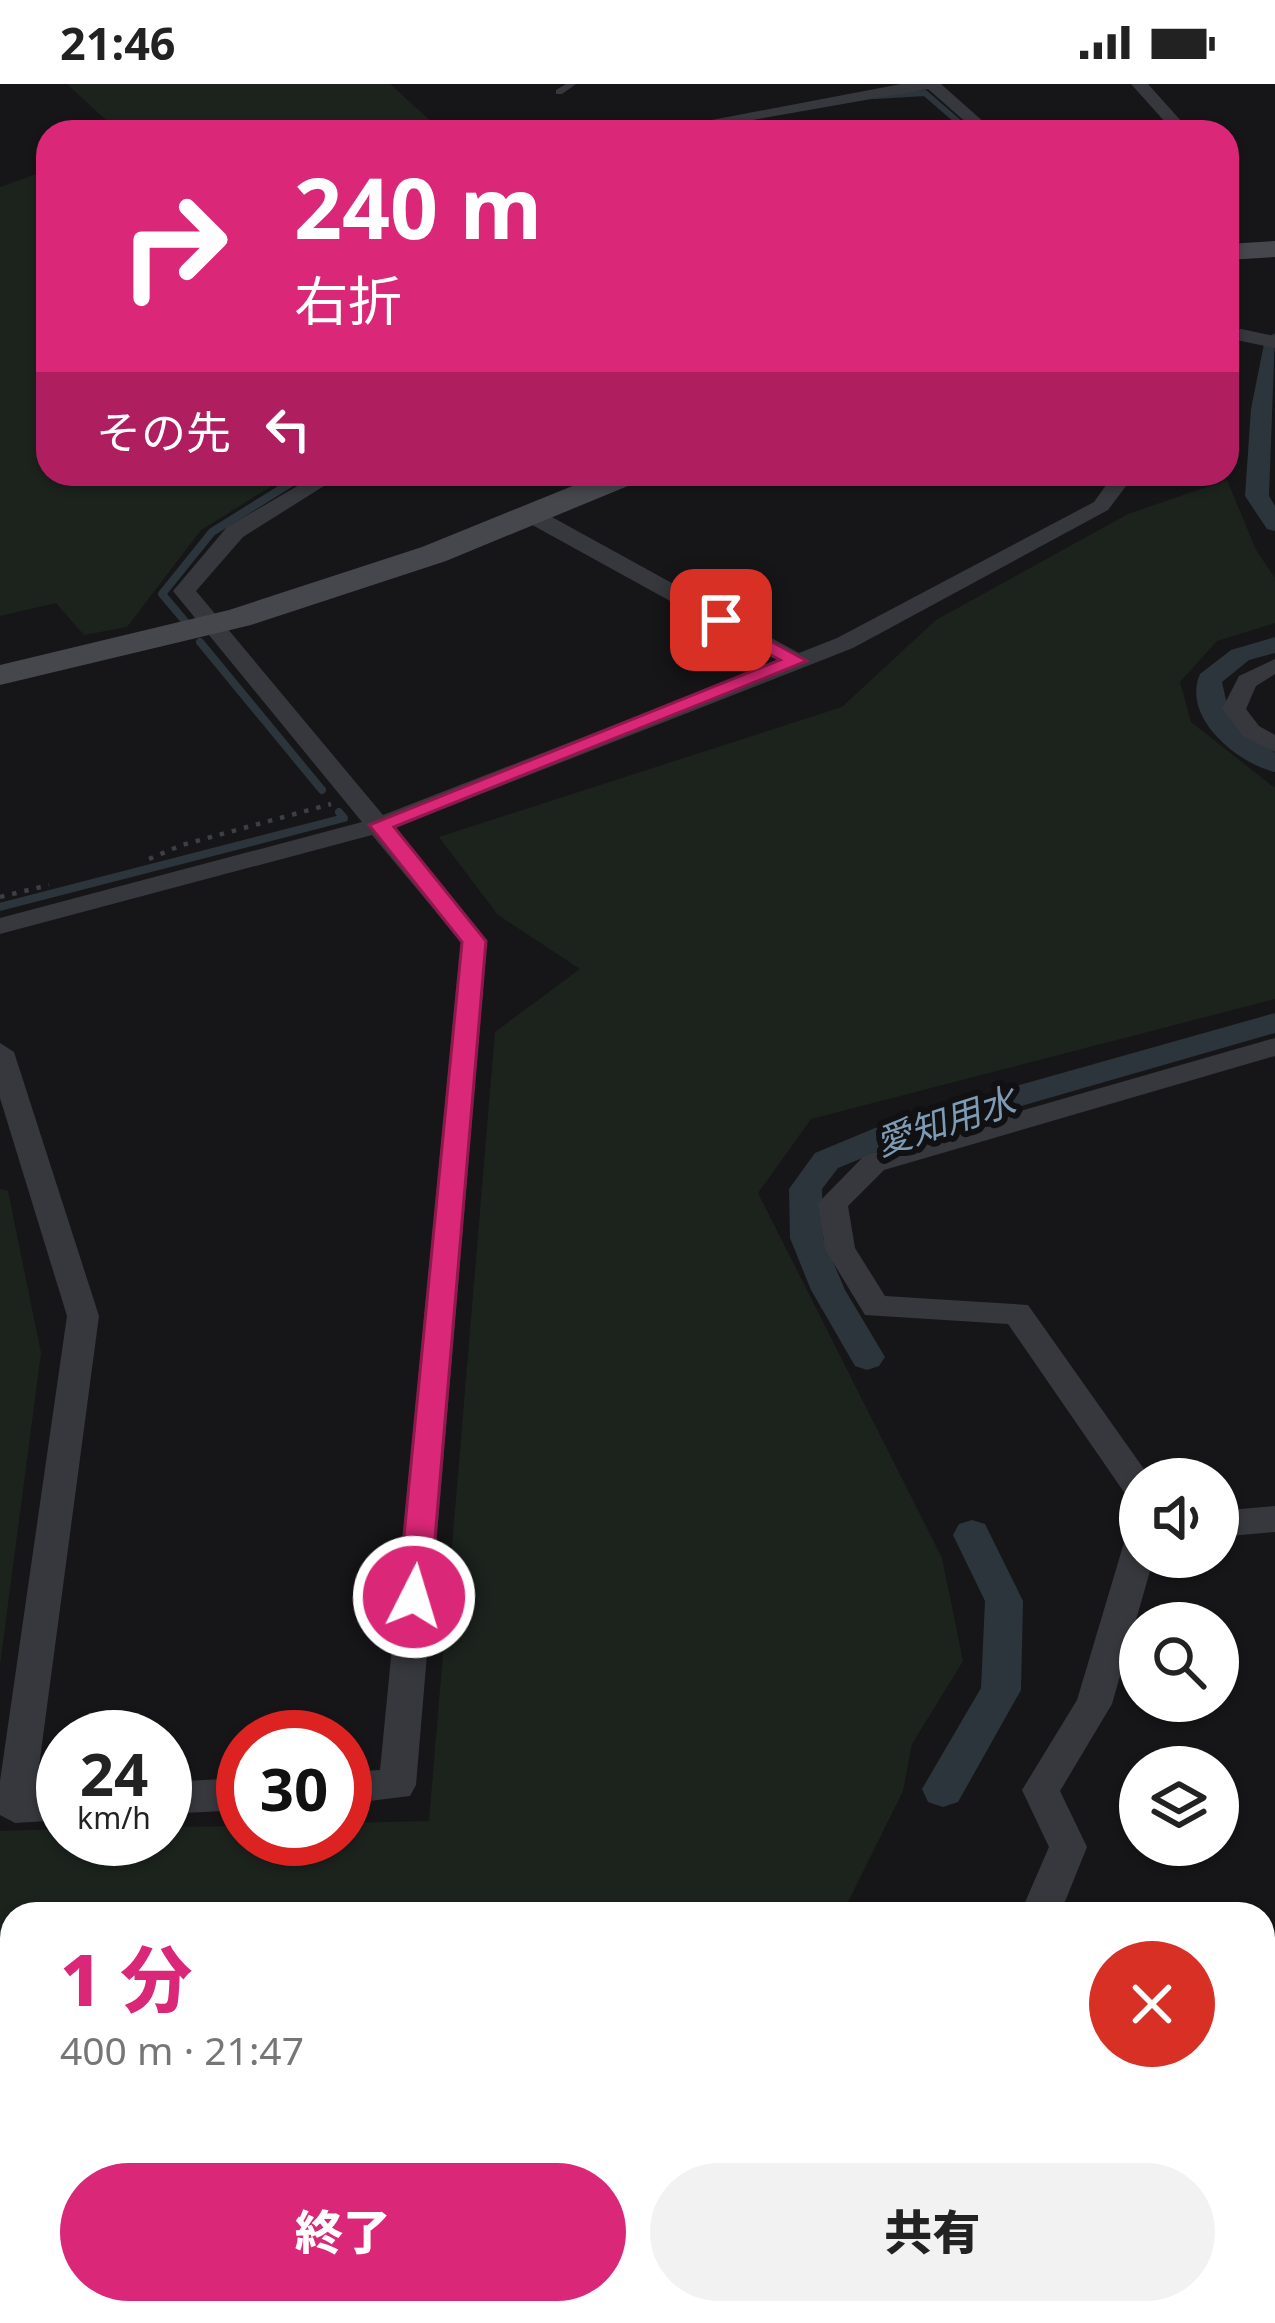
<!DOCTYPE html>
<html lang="ja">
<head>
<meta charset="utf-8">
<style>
  :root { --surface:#fff; --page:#f2f2f2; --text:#222; --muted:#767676; --accent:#db2777 }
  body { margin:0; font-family:"Noto Sans","Noto Sans JP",sans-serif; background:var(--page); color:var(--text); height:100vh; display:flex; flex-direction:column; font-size:45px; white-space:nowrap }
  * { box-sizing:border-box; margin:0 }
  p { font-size:39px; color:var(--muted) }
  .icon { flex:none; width:66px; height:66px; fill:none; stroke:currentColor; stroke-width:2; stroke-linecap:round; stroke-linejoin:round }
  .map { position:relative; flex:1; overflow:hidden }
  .details { position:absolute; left:0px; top:1818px; width:1275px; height:423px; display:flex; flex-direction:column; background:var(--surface); border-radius:36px 36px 0 0; box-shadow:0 3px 9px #0004 }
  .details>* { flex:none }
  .top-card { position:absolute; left:36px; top:36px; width:1203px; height:366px; border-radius:36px; box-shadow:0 3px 9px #0004; background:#db2777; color:#fff; overflow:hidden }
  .tools { position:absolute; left:1119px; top:1374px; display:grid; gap:24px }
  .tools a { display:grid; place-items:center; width:120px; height:120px; border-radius:50%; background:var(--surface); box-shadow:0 3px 9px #0004; font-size:60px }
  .speed { position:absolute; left:36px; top:1626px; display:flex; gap:24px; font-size:60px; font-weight:700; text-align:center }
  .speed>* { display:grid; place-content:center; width:156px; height:156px; border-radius:50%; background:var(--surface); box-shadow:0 3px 9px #0004; line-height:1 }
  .speed small { font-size:30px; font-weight:400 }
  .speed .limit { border:18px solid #d22; background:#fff; color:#111 }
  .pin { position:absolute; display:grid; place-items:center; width:102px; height:102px; color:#fff; margin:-51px; border-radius:24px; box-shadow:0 6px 18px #0006 }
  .me { position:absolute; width:132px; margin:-66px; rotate:5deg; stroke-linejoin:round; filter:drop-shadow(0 0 9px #0008) }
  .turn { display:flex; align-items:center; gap:42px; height:252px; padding:0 60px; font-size:54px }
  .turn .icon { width:156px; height:156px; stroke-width:2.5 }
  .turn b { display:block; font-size:84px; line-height:102px }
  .then { display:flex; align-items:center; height:114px; padding:0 60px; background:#0003; gap:24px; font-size:45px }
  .round { display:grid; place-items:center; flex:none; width:126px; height:126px; border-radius:63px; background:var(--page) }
  .head { display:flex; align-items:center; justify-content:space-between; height:204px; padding:0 60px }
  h1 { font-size:72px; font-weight:800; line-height:90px; color:var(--accent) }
  .cta { display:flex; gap:24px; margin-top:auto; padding:24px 60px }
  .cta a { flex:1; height:138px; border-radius:72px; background:var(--accent); color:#fff; font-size:48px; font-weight:800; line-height:138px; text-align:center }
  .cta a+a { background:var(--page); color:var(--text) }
  .status { display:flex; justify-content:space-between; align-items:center; height:84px; padding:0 60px; background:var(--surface); direction:ltr }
  .status svg { height:33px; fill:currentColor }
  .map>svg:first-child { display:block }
  .green { fill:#1c231d }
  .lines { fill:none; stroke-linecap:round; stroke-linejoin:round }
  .stream-far1 { stroke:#2c353c; stroke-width:6 }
  .stream { stroke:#2c353c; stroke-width:8 }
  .canal { fill:#2c353c; fill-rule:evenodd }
  .path { stroke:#3d3f44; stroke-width:4.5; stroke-dasharray:4.5 8; stroke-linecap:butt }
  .lane { fill:#37383d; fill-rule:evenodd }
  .street { fill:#37383d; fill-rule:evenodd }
  .secondary { fill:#45474d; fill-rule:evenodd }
  .route { fill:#db2777; stroke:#8e194d; stroke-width:3 }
  .labels { text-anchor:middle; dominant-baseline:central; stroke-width:12; stroke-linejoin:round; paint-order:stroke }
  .water-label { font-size:36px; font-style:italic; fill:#7f9bb3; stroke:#111113 }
</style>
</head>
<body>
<div class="status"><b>21:46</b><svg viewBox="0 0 49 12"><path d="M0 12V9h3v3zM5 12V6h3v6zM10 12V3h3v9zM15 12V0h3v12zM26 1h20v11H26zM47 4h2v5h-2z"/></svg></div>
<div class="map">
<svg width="1275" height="2239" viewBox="0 0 1275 2239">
  <rect width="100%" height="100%" fill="#161618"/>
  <path class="green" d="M67,0H390L443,48H119Z
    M48,86V390H291L201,446L127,543L84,551L56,519L0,532V103Z
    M1227,396L1256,466L1275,494V539L1217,557L1180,598L1191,638L1275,704V915L811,1035L758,1109L942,1474L963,1577L912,1660L903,1707L842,1830H12V2229H453L441,2239H0V1747L63,1745V1755H165V1743L243,1742V1755H345V1739L429,1737L495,948L580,885L498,831L439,753L842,623L936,536L1128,430Z
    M0,1105L8,1107L41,1269L0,1581Z"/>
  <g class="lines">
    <path class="stream-far1" d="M875,12L925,9L970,48"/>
    <path class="stream" d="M184,536L162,510L212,448L305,390
      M200,558L322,706
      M0,823L344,734L339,728"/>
    <path class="canal" d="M1275,249L1269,412L1275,422V447L1267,445L1245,412L1251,325L1265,255Z
      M1275,553V569L1249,576L1222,598L1230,634L1275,669V688C1237,679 1181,633 1200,590L1231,566Z
      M1275,929V949L914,1053L838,1084L822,1105L823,1154L845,1206L885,1273L879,1282L867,1286L855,1282L811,1206L790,1154L789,1105L815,1069L892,1037Z
      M972,1436L985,1440L1023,1517L1021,1606L958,1718L943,1723L928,1718L922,1705L981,1604L985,1517L953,1451L959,1440Z
      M510,2229H566L562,2239H506Z"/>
    <path class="path" d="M149,775L182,761L331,720
      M0,813L49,801"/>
    <path class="lane" d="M566,0H576L562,10H556V6Z"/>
    <path class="street" d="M901,0H941L995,48H977L928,5L685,48H649Z
      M1131,0H1148L1191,48H1174Z
      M1227,242L1275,252V264L1227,254Z
      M318,390H343L243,453L196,507L383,731L779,577L525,437V427H541L799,569L837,554L1094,418L1114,390H1135L1108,426L853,564L394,744L487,857L416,1701L410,1712L345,1720V1688L380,1686L461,858L372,751L0,850V834L362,738L173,507L227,443Z
      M1275,575V590L1256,602L1246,625L1259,642L1275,651V668L1243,652L1222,625L1239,592Z
      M1275,954V972L884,1086L848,1122L855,1164L885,1212L1028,1221L1151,1395H1140V1418L1128,1414L1008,1240L865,1231L825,1165L818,1119L864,1072Z
      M0,959L14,968L99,1232L36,1705L63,1704V1736L15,1739L0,1731V1697L67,1232L0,1014Z
      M1275,1422V1448L1218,1453V1427Z
      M1140,1448V1473H1154L1112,1620L1060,1707L1087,1763L1060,1830H1020L1049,1763L1022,1706L1077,1616L1123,1462L1128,1452Z
      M243,1694V1726L165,1730V1698Z
      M1275,2006V2046L1263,2047V2007Z
      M590,2229H641L637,2239H586Z"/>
    <path class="secondary" d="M1275,157V173L1227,176V160Z
      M602,390H645L640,397L446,477L251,541L0,601V581L229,526L422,463Z"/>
  </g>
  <path class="route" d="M721,530L807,577L394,743L486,857L430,1513L425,1522L414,1526L402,1522L398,1513L462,858L369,741L780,576L714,540V531Z"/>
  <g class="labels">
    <g class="water-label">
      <text transform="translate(945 1037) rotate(-18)">愛知用水</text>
    </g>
  </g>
</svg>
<div class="tools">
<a><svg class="icon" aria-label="sound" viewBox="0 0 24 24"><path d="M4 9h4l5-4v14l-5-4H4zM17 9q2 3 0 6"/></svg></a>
<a><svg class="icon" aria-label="search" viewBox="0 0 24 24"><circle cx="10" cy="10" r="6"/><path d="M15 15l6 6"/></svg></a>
<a><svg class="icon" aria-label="layers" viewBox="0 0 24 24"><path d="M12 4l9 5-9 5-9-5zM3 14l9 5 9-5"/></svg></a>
</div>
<div class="speed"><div>24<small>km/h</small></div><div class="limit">30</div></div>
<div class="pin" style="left:721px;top:536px;background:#d93025"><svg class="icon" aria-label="arrive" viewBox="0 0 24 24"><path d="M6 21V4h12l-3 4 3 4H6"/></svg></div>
<svg class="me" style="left:414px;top:1513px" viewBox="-20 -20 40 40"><circle r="17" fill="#db2777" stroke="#fff" stroke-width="3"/><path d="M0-11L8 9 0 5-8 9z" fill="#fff"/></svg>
<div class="top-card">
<div class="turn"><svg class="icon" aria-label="right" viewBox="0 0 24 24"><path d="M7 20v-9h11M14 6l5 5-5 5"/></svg><div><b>240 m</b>右折</div></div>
<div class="then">その先<svg class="icon" aria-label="left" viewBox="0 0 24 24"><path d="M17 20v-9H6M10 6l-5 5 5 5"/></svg></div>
</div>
<section class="details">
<div class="head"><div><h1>1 分</h1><p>400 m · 21:47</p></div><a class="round" style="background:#d93025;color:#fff"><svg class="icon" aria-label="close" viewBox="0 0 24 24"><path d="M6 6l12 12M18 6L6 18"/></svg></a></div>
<div class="cta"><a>終了</a><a>共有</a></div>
</section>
</div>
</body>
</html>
